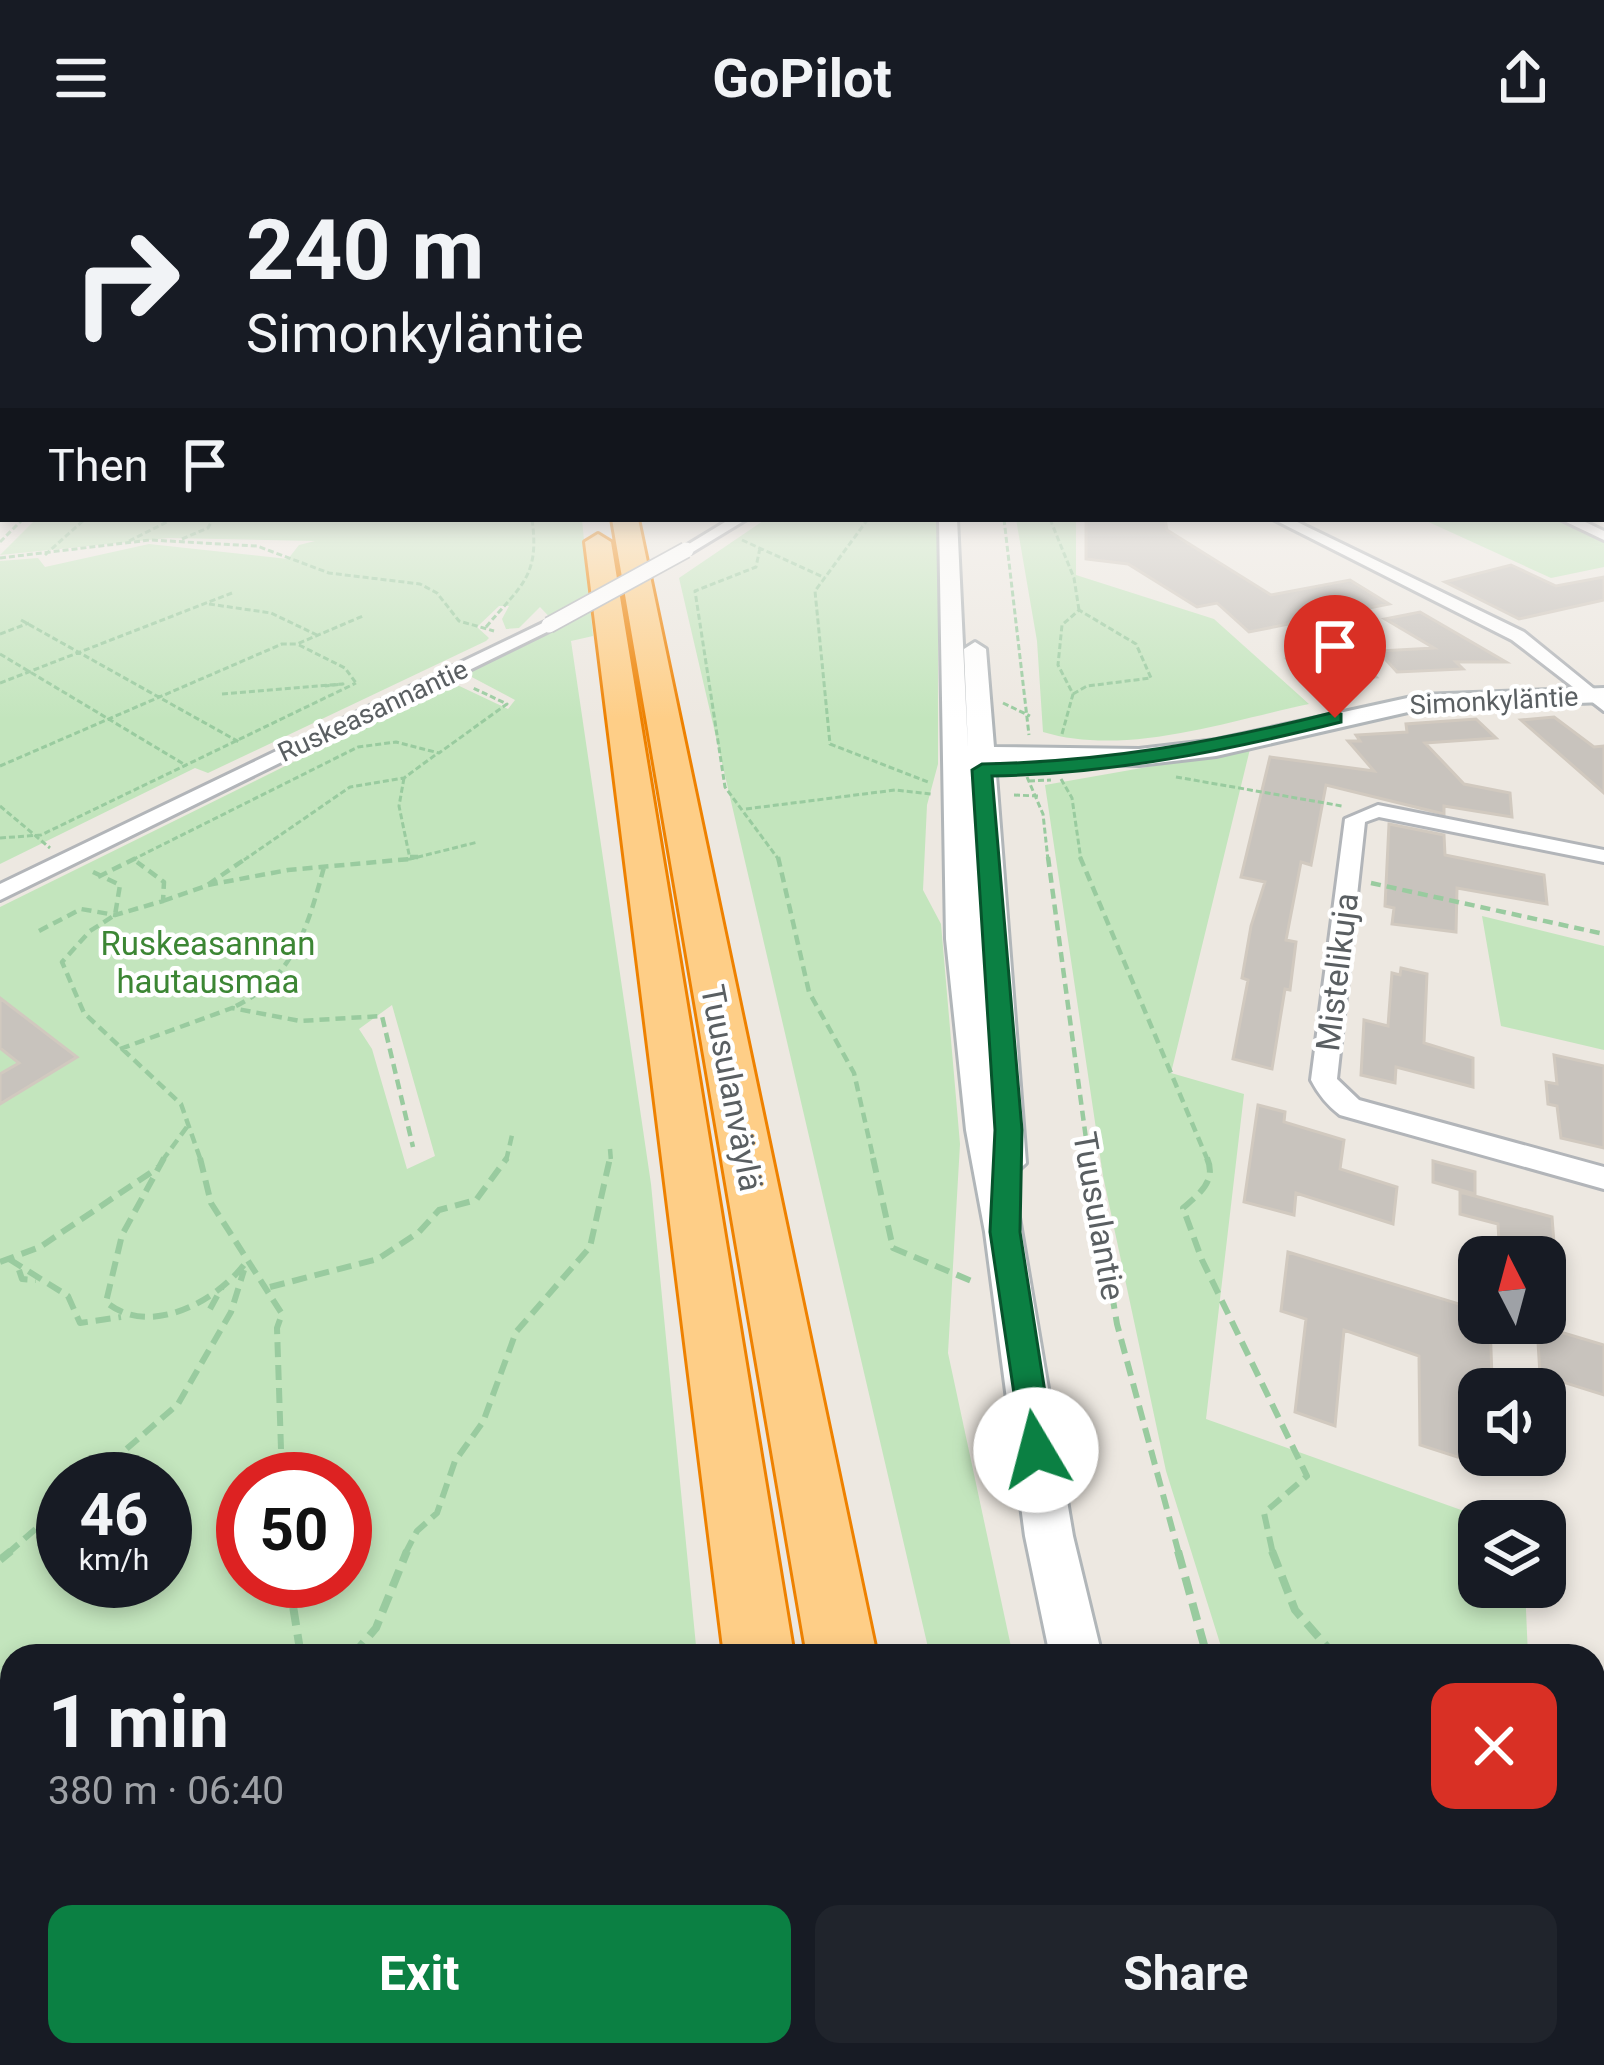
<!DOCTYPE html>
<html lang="en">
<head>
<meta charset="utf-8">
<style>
  :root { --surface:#171b24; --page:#20242c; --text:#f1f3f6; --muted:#9ea1a6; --accent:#0b8043 }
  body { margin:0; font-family:Roboto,sans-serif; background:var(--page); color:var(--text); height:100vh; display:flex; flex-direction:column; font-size:45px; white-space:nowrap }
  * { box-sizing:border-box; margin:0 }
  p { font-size:39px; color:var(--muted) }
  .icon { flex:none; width:66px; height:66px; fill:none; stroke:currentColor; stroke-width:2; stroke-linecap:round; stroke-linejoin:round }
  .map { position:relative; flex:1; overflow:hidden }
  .details { position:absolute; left:0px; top:1488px; width:1605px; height:423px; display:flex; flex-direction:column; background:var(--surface); border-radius:36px 36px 0 0; box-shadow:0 6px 18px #0003 }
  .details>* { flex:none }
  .banner { position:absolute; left:0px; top:0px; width:1605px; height:366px; box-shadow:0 6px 18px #0003; background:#171b24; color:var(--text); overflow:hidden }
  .needle { width:78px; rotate:354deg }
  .buttons { position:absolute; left:1458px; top:1080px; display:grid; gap:24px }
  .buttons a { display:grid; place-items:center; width:108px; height:108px; border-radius:24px; background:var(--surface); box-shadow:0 6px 18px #0003; font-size:60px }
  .speed { position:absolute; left:36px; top:1296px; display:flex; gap:24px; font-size:60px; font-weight:700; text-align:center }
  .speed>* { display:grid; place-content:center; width:156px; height:156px; border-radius:50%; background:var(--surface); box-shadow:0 6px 18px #0003; line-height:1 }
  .speed small { font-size:30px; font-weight:400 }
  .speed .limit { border:18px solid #d22; background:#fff; color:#111 }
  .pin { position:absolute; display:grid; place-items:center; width:102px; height:102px; color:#fff; margin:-123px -51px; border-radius:50% 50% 50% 0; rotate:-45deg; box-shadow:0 0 12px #0007 }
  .pin .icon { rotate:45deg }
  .me { position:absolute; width:132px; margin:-66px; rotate:352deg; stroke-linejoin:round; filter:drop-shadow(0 0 9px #0008) }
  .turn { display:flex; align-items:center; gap:42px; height:252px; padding:0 48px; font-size:54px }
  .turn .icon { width:156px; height:156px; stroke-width:2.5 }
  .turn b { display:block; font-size:84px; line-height:102px }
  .then { display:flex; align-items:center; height:114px; padding:0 48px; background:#0003; gap:24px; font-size:45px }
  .round { display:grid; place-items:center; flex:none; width:126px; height:126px; border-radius:24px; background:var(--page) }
  .headline { display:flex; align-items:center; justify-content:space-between; height:204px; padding:0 48px }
  h1 { font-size:72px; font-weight:700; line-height:90px }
  .cta { display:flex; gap:24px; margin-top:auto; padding:24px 48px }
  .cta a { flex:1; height:138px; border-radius:24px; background:var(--accent); color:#fff; font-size:48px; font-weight:700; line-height:138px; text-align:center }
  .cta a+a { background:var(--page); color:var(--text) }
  header { display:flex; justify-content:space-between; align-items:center; height:156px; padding:0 48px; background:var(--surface); font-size:54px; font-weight:700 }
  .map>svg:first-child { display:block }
  .green { fill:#c3e5bd; fill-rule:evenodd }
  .building { fill:#c8c3bd; stroke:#d1c9bf; stroke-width:3 }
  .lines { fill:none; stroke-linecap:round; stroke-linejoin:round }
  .minor-casing { stroke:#b2b5b9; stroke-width:6 }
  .secondary-casing { stroke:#b1b6b9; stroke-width:6 }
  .motorway-casing { stroke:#ee8100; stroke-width:6 }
  .path-far3 { stroke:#99cb9f; stroke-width:3; stroke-dasharray:6 3; stroke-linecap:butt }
  .path-far2 { stroke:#99cb9f; stroke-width:4.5; stroke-dasharray:10 6; stroke-linecap:butt }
  .path-far1 { stroke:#99cb9f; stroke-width:6; stroke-dasharray:15 8; stroke-linecap:butt }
  .path { stroke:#99cb9f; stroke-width:8; stroke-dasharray:18 9; stroke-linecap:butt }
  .minor { fill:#fff; fill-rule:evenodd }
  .secondary { fill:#fff; fill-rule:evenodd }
  .motorway { fill:#fece87; fill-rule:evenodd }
  .minor-bridge-casing { stroke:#b2b5b9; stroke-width:18; stroke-linecap:butt }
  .minor-bridge { stroke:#fff; stroke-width:15 }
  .route { fill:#0b8043; stroke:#07532c; stroke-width:3 }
  .labels { text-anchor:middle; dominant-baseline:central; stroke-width:9; stroke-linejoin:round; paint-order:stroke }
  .far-street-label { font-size:27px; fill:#5a5f62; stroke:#fff }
  .park-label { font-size:33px; fill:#3c8634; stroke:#fff }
  .street-label { font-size:33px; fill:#5a5f62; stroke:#fff }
</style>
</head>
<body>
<header><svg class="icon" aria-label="menu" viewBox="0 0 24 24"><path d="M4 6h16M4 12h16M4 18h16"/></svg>GoPilot<svg class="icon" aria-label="share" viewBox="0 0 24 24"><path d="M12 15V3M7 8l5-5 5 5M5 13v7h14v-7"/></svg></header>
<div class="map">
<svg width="1604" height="1909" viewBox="0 0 1604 1909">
  <rect width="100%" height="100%" fill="#ede8e1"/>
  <path class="green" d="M36,363H582L593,480L571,485L651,1028L697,1500H12V1899H737L738,1909H0V751L453,527L508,553L515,544L466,518L559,471L540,451L519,472L506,473L502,463L509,450H499L477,471L489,482L486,485L208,617L195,612L0,708V405L38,402L45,411L149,388L288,403L299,389L315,385L169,382L0,399ZM392,849L435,1000L407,1013L372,893L359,873ZM63,1323H165V1425H63ZM243,1323H345V1425H243Z
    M766,363H938V608L927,649L923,734L941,768L960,988L948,1197L1013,1500H930L679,422Z
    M1016,363H1076V419L1214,463L1309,548C1227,565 1126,601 1043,576L1037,485Z
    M1422,363H1557L1604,386V411L1551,422Z
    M1250,593L1171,917L1244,938L1206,1263L1492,1365H1479V1431H1525L1528,1500H1224L1166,1315L1103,1020L1045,629Z
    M1482,760L1604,790V894L1501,870Z
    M1593,1555L1604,1560V1909H1356L1352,1899H1593Z"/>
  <path class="building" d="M1086,363H1165L1167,374L1271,439L1350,424L1389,448L1249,476L1217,447L1197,451L1128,408L1086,403Z
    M1511,409L1556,430L1604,421V444L1519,463L1445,426Z
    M1420,456L1506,506H1456L1463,513L1397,516L1378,495L1434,492L1385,463Z
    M1356,500L1376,521L1335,523L1343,532L1312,533L1287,503Z
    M1554,561L1594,591L1604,590V637L1521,564Z
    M1476,563L1496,582L1425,587L1464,628L1510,637L1512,661L1444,650V658L1326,629L1311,709L1301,706L1286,784L1296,786L1290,834L1285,833L1272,913L1233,903L1248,824L1242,822L1251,770L1265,726L1241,721L1270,601L1374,615L1348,585H1360L1356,579L1407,576L1406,568Z
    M1389,668L1444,679L1445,699L1544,719L1547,748L1457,732L1456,776L1392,768L1394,752L1385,750Z
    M1401,812L1427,818L1424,887L1473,902V931L1396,911L1395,927L1361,919L1364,864L1388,870L1392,817L1400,819Z
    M0,842L77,901L0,948V918L19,907L0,892Z
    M1554,899L1604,910V992L1561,982L1557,950L1548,948L1546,926L1557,928Z
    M1258,949L1285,956L1284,966L1344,984L1340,1013L1397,1031L1393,1068L1296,1037L1294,1059L1244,1046Z
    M1433,1005L1475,1016V1038L1433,1026Z
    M1460,1036L1552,1061L1555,1101L1499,1085L1498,1068L1460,1058Z
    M1288,1096L1479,1154V1167H1490L1492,1222L1479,1218V1308L1420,1289L1419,1200L1344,1174L1335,1270L1295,1256L1306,1163L1281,1155Z
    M1537,1169L1604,1189V1239L1540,1219Z"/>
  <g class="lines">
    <defs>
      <path id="minor" d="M1604,304V312L1602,313V305Z
        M730,363H747L691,397L679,394Z
        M1273,363H1291L1524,476L1604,541V555L1512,484Z
        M1560,363H1579L1604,375V384Z
        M549,464L557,469L555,472L0,744V728Z
        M1378,649L1604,694V706L1379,661L1365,666L1337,923L1359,944L1604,1011V1033L1340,959C1327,949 1319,939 1311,924L1345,663Z"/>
      <path id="secondary" d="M939,363H957L968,593L964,493L975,486L986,493L994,591L1139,593L1216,584L1421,539L1604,532V546L1421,553L1216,600L1139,609L995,606L1026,1007L1012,1020L1073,1380L1102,1500H1050L1025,1380L985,1076L966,974L946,783Z
        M1141,1899H1205L1208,1909H1144Z"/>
      <path id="motorway" d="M612,363H638L877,1500H807Z
        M598,378L611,386L794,1500H724L585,386Z
        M776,1899H860L862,1909H776Z
        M878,1899H962L966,1909H880Z"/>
    </defs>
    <use href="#minor" class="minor-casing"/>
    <use href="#secondary" class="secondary-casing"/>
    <use href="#motorway" class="motorway-casing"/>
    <path class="path-far3" d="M868,363L815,435L830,588L928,626
      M1004,363L1029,579
      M1050,363L1074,422L1079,454
      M182,383L208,372L213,363
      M742,384L825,422
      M129,385L173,363
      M0,386L23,363
      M760,392L756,411L695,435L725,631L779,704
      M45,399L85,363
      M0,402L150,384L257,390L329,417L420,428L437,437L459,465L494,475
      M209,448L271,457L317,479
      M21,464L239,586
      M486,471C521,429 540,421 532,363
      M0,478L29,467
      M299,489L345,512L356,527
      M0,498L187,610
      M0,527L232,437
      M222,538L343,528L325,530
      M1073,538L1087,530L1151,522L1136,488L1079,454
      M1003,547L1030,560
      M1062,578L1073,538L1058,509L1062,469L1079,454
      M0,610L282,488H297L363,460
      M1027,621L1043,658L1048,704
      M1176,621L1342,650
      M404,622L399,650L410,703L478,686
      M1061,623L1072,642L1081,704
      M1029,625L1051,624
      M1014,639L1038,640
      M0,650L50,692
      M746,653L895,634L931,638
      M0,682L41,679L356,527
      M132,704L358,591L396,586L439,597L507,548L471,531
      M244,704L350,631L404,622L438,597
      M398,704L410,703"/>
    <path class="path-far2" d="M410,701H418
      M778,701L809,836L854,917L874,1005
      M1048,701L1089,1005
      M1080,701L1208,1005
      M93,716L120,729L115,759L90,775L62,806L84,857L181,948L201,1005
      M98,721L138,701
      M1371,727L1604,778
      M208,729L288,714L410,703
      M163,745L206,730L248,701
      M39,775L81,753L115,759L163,745L164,726L137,706
      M236,850C294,821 308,770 324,711
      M120,893L232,852L300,865L382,860L413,991
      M610,993L611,1005
      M162,1005L189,968
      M506,1005L512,979"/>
    <path class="path-far1" d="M164,1002L122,1079L106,1146C149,1182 217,1146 247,1105
      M200,1002L211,1047L282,1158L277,1172L282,1323
      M873,1002L893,1092L974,1126
      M1089,1002L1117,1168L1179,1398
      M1207,1002C1217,1025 1199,1038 1183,1052L1202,1104L1307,1320L1264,1357L1273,1398
      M9,1103L68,1140L80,1167L121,1161
      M0,1106L40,1091L159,1011
      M19,1114L22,1123L36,1124
      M270,1131L378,1103L419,1076L439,1054L476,1044L507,1002
      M210,1153L222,1131
      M92,1323L178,1248L231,1156L244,1114
      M7,1398L63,1349
      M405,1398L417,1375L437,1357L455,1305L483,1266L516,1176L590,1091L610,1002"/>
    <path class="path" d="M1178,1395L1207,1500
      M1272,1395L1295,1454L1335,1500
      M0,1404L11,1395
      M289,1425L301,1500
      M352,1500L376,1472L407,1395
      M1593,1781L1604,1788
      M1593,1807L1604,1833
      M408,1899L411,1909
      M1248,1899L1251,1909
      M1321,1899L1324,1909"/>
    <use href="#minor" class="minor"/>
    <use href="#secondary" class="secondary"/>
    <use href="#motorway" class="motorway"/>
    <defs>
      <path id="minor-bridge" d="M549,469L686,394"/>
    </defs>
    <use href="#minor-bridge" class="minor-bridge-casing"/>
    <use href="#minor-bridge" class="minor-bridge"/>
  </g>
  <linearGradient id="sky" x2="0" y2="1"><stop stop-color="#8bc7f1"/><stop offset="0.53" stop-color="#f7f5f2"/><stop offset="1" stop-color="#f7f5f2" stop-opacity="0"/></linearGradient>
  <rect width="1604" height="563" fill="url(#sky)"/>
  <path class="route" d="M1335,556L1341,558V566C1225,595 1112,618 992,620L1022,974L1020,1076L1054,1294L1049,1305L1036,1310L1024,1305L990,1076L995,974L972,614L982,608C1103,606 1217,586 1335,556Z"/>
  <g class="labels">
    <g class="far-street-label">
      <text transform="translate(1494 545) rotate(-3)">Simonkyläntie</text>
      <text transform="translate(373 555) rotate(-25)">Ruskeasannantie</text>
    </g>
    <g class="park-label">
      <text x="208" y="787">Ruskeasannan<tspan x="208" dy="38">hautausmaa</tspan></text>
    </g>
    <g class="street-label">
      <text transform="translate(1337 816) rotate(-83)">Mistelikuja</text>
      <text transform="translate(732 932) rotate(79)">Tuusulanväylä</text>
      <text transform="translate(1099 1060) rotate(80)">Tuusulantie</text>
    </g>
  </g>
</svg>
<div class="buttons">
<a><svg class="needle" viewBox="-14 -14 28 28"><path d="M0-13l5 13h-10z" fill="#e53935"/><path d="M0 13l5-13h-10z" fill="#9ea1a6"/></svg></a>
<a><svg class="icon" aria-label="sound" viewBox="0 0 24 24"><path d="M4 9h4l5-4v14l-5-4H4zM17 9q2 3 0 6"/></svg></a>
<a><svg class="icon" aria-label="layers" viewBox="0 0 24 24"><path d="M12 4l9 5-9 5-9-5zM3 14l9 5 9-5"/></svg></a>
</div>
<div class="speed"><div>46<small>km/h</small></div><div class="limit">50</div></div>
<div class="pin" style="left:1335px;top:562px;background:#d93025"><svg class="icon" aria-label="arrive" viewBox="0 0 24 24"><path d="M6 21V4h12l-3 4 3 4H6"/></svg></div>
<svg class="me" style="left:1036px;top:1294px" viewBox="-20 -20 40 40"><circle r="19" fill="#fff"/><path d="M0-13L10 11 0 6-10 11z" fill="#0b8043"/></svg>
<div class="banner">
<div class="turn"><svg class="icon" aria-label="right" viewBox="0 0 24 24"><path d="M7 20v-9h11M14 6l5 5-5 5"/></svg><div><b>240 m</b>Simonkyläntie</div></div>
<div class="then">Then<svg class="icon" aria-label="arrive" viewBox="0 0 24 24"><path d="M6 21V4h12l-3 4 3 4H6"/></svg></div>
</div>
<section class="details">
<div class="headline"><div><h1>1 min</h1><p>380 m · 06:40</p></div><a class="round" style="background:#d93025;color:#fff"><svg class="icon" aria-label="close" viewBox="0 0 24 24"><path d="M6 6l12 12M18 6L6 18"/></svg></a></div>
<div class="cta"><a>Exit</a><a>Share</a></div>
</section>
</div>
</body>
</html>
